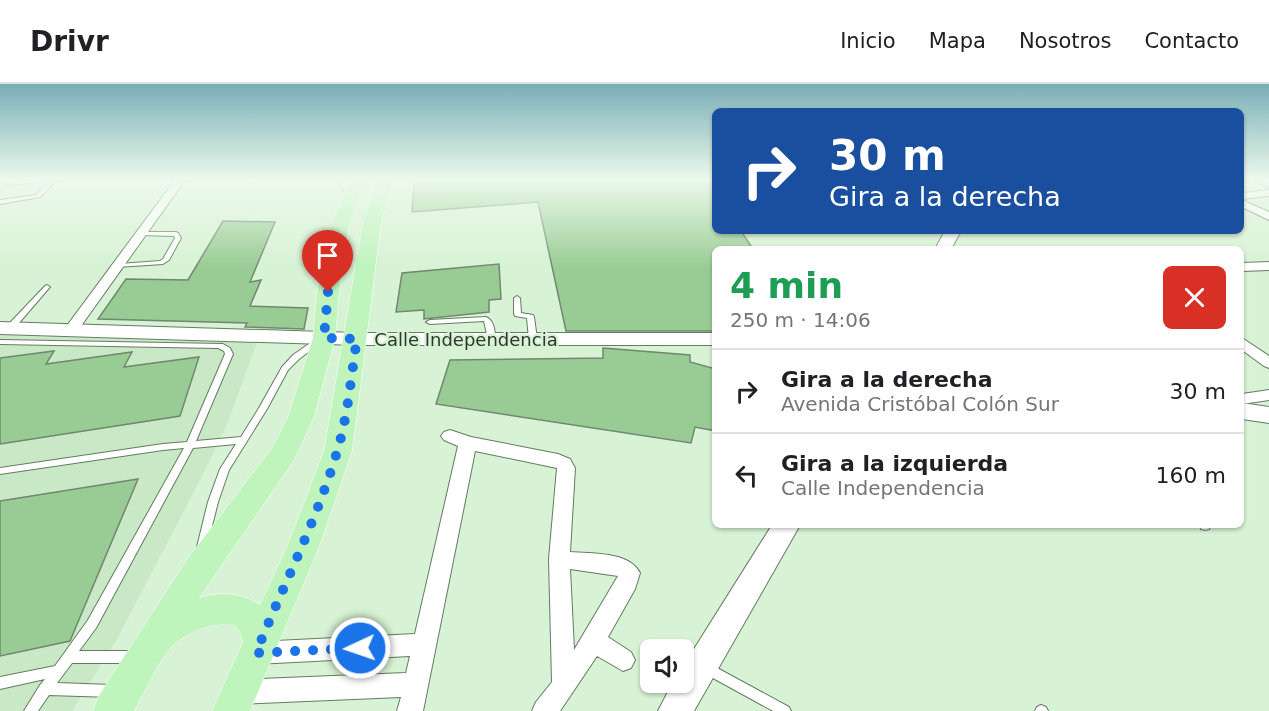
<!DOCTYPE html>
<html lang="es">
<head>
<meta charset="utf-8">
<style>
  :root { --surface:#fff; --page:#f2f2f2; --text:#202124; --muted:#757577; --line:#e0e0e0 }
  body { margin:0; font-family:"DejaVu Sans",sans-serif; background:var(--page); color:var(--text); height:100vh; display:flex; flex-direction:column; font-size:22px; white-space:nowrap }
  * { box-sizing:border-box; margin:0 }
  p { font-size:20px; color:var(--muted) }
  .icon { flex:none; width:33px; height:33px; fill:none; stroke:currentColor; stroke-width:2; stroke-linecap:round; stroke-linejoin:round }
  .map { position:relative; flex:1; overflow:hidden }
  .panel { position:absolute; left:712px; top:162px; width:532px; height:282px; display:flex; flex-direction:column; background:var(--surface); border-radius:9px; box-shadow:0 2px 4px #0004 }
  .panel>* { flex:none }
  .banner { position:absolute; left:712px; top:24px; width:532px; height:126px; border-radius:9px; box-shadow:0 2px 4px #0004; background:#1a4fa0; color:#fff; overflow:hidden }
  .buttons { position:absolute; left:640px; top:555px; display:grid; gap:12px }
  .buttons a { display:grid; place-items:center; width:54px; height:54px; border-radius:9px; background:var(--surface); box-shadow:0 2px 4px #0004; font-size:30px }
  .pin { position:absolute; display:grid; place-items:center; width:51px; height:51px; color:#fff; margin:-62px -26px; border-radius:50% 50% 50% 0; rotate:-45deg; box-shadow:0 0 6px #0007 }
  .pin .icon { rotate:45deg }
  .me { position:absolute; width:66px; margin:-33px; rotate:267deg; stroke-linejoin:round; filter:drop-shadow(0 0 4px #0008) }
  .turn { display:flex; align-items:center; gap:21px; height:126px; padding:0 18px; font-size:27px }
  .turn .icon { width:78px; height:78px; stroke-width:2.5 }
  .turn b { display:block; font-size:42px; line-height:51px }
  .round { display:grid; place-items:center; flex:none; width:63px; height:63px; border-radius:9px; background:var(--page) }
  .overview { display:flex; align-items:center; justify-content:space-between; height:102px; padding:0 18px }
  h1 { font-size:36px; font-weight:800; line-height:45px; color:#1e9e55 }
  ul { padding:0; list-style:none }
  li { display:flex; align-items:center; gap:18px; height:84px; padding:0 18px; border-top:2px solid var(--line) }
  li div { flex:1 }
  li b { display:block; font-size:22px }
  li em { font-style:normal }
  header { display:flex; align-items:center; gap:36px; box-sizing:border-box; height:84px; padding:0 30px; background:var(--surface); border-bottom:2px solid var(--line) }
  header strong { font-size:28px }
  nav { display:flex; gap:33px; margin-inline-start:auto; font-size:21px }
  .map>svg:first-child { display:block }
  .built { fill:#c9e8c5 }
  .building { fill:#99cc94; stroke:#70886d; stroke-width:1.5 }
  .lines { fill:none; stroke-linecap:round; stroke-linejoin:round }
  .lane-casing { stroke:#647c61; stroke-width:2 }
  .street-casing { stroke:#647c61; stroke-width:2 }
  .secondary-casing { stroke:#647c61; stroke-width:2 }
  .primary-casing { stroke:#fff; stroke-width:1 }
  .lane { fill:#fff; fill-rule:evenodd }
  .street { fill:#fff; fill-rule:evenodd }
  .secondary { fill:#fff; fill-rule:evenodd }
  .primary { fill:#bff4bc; fill-rule:evenodd }
  .route { stroke:#1a73e8; stroke-width:10; stroke-dasharray:0 18 }
  .labels { text-anchor:middle; dominant-baseline:central; stroke-width:4.5; stroke-linejoin:round; paint-order:stroke }
  .street-label { font-size:18px; fill:#2d382c; stroke:#d7f2d4 }
</style>
</head>
<body>
<header>
<strong>Drivr</strong>
<nav><a>Inicio</a><a>Mapa</a><a>Nosotros</a><a>Contacto</a></nav>
</header>
<div class="map">
<svg width="1269" height="627" viewBox="0 0 1269 627">
  <rect width="100%" height="100%" fill="#d7f2d4"/>
  <path class="built" d="M0,251L257,259L225,345L201,394L117,555L72,627H0Z"/>
  <path class="building" d="M426,96H711L716,104V147H741L753,165H716V247H566L538,118L412,128L414,101Z
    M223,137L275,138L250,198L261,196L250,222L308,224L304,245L245,243L247,239L98,235L126,195L188,196Z
    M499,180L501,215L489,216V228L424,235V226L396,228L402,189Z
    M603,264L690,271V278L716,285V347L695,343L691,359L436,320L450,276L603,274Z
    M54,267L46,280L132,268L124,283L199,273L180,332L0,360V274Z
    M138,395L70,557L0,572V417Z"/>
  <g class="lines">
    <defs>
      <path id="lane" d="M0,96L11,97L40,96L37,98L11,101L0,99Z
        M51,96H57L40,113L0,120V116L36,111Z
        M142,148H176L178,149L181,154L169,176L163,180L117,183V181L119,180L160,177L163,175L175,154L174,152L140,151V149Z
        M47,201L50,203L49,204L13,246H7L6,244L7,242L45,202Z
        M517,212L520,214L521,229L533,231L534,233L537,255L536,257H533L529,255L527,234L515,232L514,230V214Z
        M486,233C495,237 494,247 496,255L495,257H492L488,255L484,237L430,240L426,238L430,236Z
        M316,255H319L323,257L299,275L288,286L267,325L229,386L218,418L206,466L202,467L198,466L197,463L208,418L220,385L236,360L193,364L96,544L79,567H135L139,569L141,573L139,577L135,579H72L57,599L112,601L116,603L118,607L116,611L112,613L49,611L38,627H24L40,601L45,595L0,605V593L55,582L88,536L184,364L163,366L0,390V384L163,360L187,358L225,270L224,267L218,264L0,260V256L223,260L230,264L233,270L196,357L241,353L259,324L282,283L293,271Z
        M1200,441H1210L1209,445L1205,446L1201,445Z
        M706,578L789,623L791,627H773L702,588L700,584L702,580Z
        M1041,621L1046,623L1048,627H1035L1037,623Z"/>
      <path id="street" d="M175,96H185L76,249H66L64,246L66,243Z
        M340,96H350L349,100L358,110L357,112H349L339,100Z
        M1253,96L1269,97V104Z
        M1269,106V112L1242,115V109Z
        M1242,116L1269,128V136L1242,123Z
        M1269,178V186L1242,187V179Z
        M1242,254L1269,272V284L1264,282L1242,266Z
        M1269,306V316L1242,320V310Z
        M450,346L471,353L558,370L570,375L575,384L570,468C591,470 629,467 640,489L635,505L608,553L631,568L635,576L631,584L623,587L597,572L560,627H532L536,618L552,598L549,475L557,384L475,367L423,627H397L401,613L239,620L230,617L227,608L230,599L239,596L406,589L410,572L256,580L248,577L244,569L248,561L256,558L415,550L458,362L444,356L441,352L444,348ZM570,485L618,492L574,566Z"/>
      <path id="secondary" d="M945,147H961L951,165H935Z
        M0,238L357,249H716V261H357L0,250Z
        M1242,319L1269,323V339L1242,335Z
        M772,441H800L694,627H658L673,598H684V581Z"/>
      <path id="primary" d="M350,96H366L349,141L339,208L335,254L314,333L294,376L199,514C220,507 242,509 260,521L287,463L324,367L363,138L377,96H393L381,138L352,367L319,463L250,627H212L243,558L240,548L234,541C212,538 184,548 170,565C156,581 145,608 134,627H93L98,613L186,477L272,364L288,333L313,254L317,208L331,141Z"/>
    </defs>
    <use href="#lane" class="lane-casing"/>
    <use href="#street" class="street-casing"/>
    <use href="#secondary" class="secondary-casing"/>
    <use href="#primary" class="primary-casing"/>
    <use href="#lane" class="lane"/>
    <use href="#street" class="street"/>
    <use href="#secondary" class="secondary"/>
    <use href="#primary" class="primary"/>
  </g>
  <linearGradient id="sky" x2="0" y2="1"><stop stop-color="#79aeb7"/><stop offset="0.52" stop-color="#edf9ec"/><stop offset="1" stop-color="#edf9ec" stop-opacity="0"/></linearGradient>
  <rect width="1269" height="184" fill="url(#sky)"/>
  <g class="lines">
    <path class="route" d="M328,208L324,254L357,255C351,292 348,332 337,368C316,438 283,502 256,569L360,564"/>
  </g>
  <g class="labels">
    <g class="street-label">
      <text x="466" y="255">Calle Independencia</text>
    </g>
  </g>
</svg>
<div class="buttons">
<a><svg class="icon" aria-label="sound" viewBox="0 0 24 24"><path d="M4 9h4l5-4v14l-5-4H4zM17 9q2 3 0 6"/></svg></a>
</div>
<div class="pin" style="left:328px;top:208px;background:#d93025"><svg class="icon" aria-label="arrive" viewBox="0 0 24 24"><path d="M6 21V4h12l-3 4 3 4H6"/></svg></div>
<svg class="me" style="left:360px;top:564px" viewBox="-20 -20 40 40"><circle r="17" fill="#1a73e8" stroke="#fff" stroke-width="3"/><path d="M0-11L8 9 0 5-8 9z" fill="#fff"/></svg>
<div class="banner">
<div class="turn"><svg class="icon" aria-label="right" viewBox="0 0 24 24"><path d="M7 20v-9h11M14 6l5 5-5 5"/></svg><div><b>30 m</b>Gira a la derecha</div></div>
</div>
<section class="panel">
<div class="overview"><div><h1>4 min</h1><p>250 m · 14:06</p></div><a class="round" style="background:#d93025;color:#fff"><svg class="icon" aria-label="close" viewBox="0 0 24 24"><path d="M6 6l12 12M18 6L6 18"/></svg></a></div>
<ul>
<li><svg class="icon" aria-label="right" viewBox="0 0 24 24"><path d="M7 20v-9h11M14 6l5 5-5 5"/></svg><div><b>Gira a la derecha</b><p>Avenida Cristóbal Colón Sur</p></div><em>30 m</em></li>
<li><svg class="icon" aria-label="left" viewBox="0 0 24 24"><path d="M17 20v-9H6M10 6l-5 5 5 5"/></svg><div><b>Gira a la izquierda</b><p>Calle Independencia</p></div><em>160 m</em></li>
</ul>
</section>
</div>
</body>
</html>
